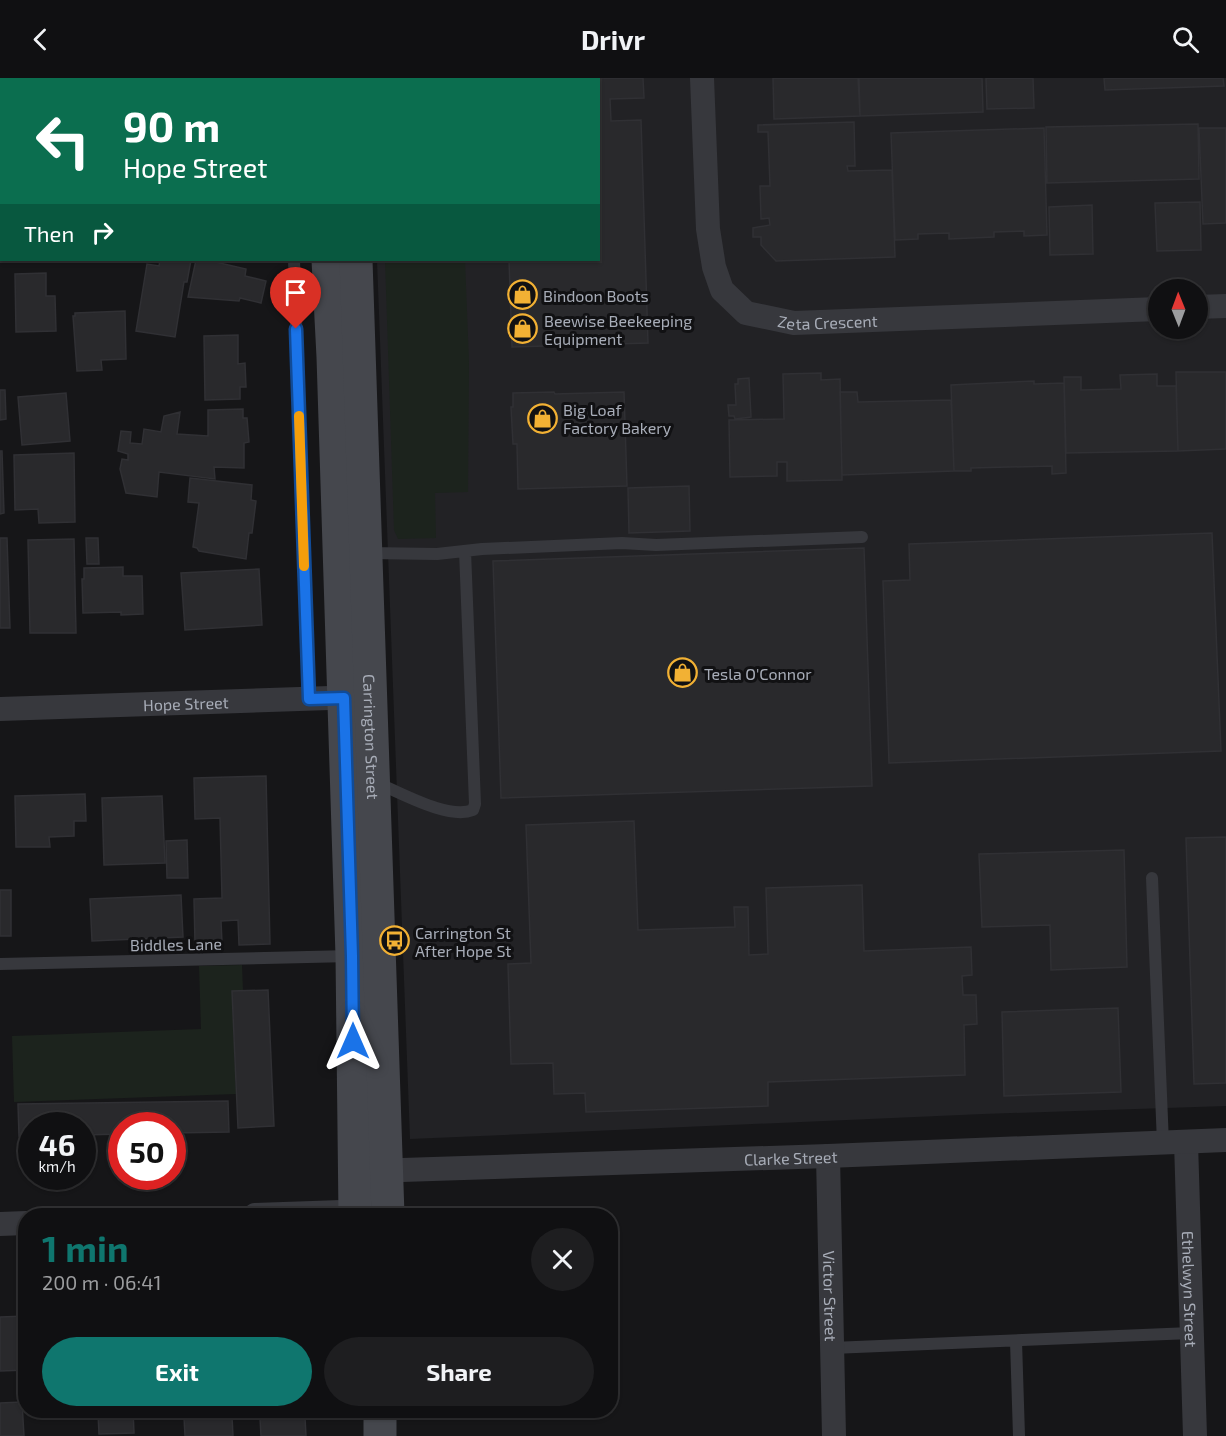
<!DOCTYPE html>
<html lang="en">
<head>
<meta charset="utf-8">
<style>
  :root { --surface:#101012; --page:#1e1e20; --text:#f1f3f6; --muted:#9c9d9f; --line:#303032; --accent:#0f766e }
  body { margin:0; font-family:"Exo 2",sans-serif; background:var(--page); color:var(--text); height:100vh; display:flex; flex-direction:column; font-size:22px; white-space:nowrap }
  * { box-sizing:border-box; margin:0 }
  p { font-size:20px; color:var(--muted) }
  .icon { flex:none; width:33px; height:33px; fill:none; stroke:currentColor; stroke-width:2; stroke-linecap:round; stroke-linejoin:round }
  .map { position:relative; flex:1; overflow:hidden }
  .sheet { position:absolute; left:18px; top:1130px; width:600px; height:210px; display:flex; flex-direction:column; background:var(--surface); border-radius:24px; box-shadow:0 2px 4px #0004,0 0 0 2px var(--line) }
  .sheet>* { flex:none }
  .guide { position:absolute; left:0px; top:0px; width:600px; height:183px; box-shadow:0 2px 4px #0004,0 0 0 2px var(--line); background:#0b6e4f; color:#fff; overflow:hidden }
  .needle { width:39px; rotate:359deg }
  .fabs { position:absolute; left:1148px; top:201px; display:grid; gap:12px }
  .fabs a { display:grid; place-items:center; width:60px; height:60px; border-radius:50%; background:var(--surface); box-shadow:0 2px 4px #0004,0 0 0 2px var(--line); font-size:30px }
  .speed { position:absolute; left:18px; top:1034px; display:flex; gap:12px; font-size:30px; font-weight:700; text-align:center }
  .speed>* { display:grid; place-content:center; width:78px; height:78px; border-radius:50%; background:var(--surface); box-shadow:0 2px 4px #0004,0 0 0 2px var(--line); line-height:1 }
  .speed small { font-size:15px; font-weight:400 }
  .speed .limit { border:9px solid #d22; background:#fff; color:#111 }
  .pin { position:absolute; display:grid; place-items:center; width:51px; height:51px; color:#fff; margin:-62px -26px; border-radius:50% 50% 50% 0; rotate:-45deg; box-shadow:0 0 6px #0007 }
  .pin .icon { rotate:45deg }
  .me { position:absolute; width:66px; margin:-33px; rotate:0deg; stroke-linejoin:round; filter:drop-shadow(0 0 4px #0008) }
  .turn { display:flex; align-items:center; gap:21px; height:126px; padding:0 24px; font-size:27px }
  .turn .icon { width:78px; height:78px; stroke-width:2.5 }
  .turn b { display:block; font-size:42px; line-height:51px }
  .then { display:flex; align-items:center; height:57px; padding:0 24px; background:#0003; gap:12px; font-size:22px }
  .round { display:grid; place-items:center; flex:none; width:63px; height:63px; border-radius:32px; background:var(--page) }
  .overview { display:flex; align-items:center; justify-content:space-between; height:102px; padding:0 24px }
  h1 { font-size:36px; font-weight:700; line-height:45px; color:var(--accent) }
  .primary-button { display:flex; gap:12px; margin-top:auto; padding:12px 24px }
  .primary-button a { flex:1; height:69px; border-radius:36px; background:var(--accent); color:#fff; font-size:24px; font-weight:700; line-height:69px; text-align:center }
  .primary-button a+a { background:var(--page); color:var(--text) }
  header { display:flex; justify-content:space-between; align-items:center; height:78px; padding:0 24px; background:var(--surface); font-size:27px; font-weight:700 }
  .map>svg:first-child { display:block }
  .built { fill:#222225; fill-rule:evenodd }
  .green { fill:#1c231d }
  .building { fill:#29292c; stroke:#303034; stroke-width:1.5 }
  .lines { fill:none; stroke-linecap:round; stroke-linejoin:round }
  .lane { stroke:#37383d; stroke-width:12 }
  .street { stroke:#37383d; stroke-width:24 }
  .secondary { stroke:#45474d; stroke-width:33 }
  .route-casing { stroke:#114b97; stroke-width:15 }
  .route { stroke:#1a73e8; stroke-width:10 }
  .slow { stroke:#f59e0b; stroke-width:10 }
  .labels { text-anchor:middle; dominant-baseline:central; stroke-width:6; stroke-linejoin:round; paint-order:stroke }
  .poi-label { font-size:16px; fill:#a8adb8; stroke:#111113; text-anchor:start }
  .street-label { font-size:16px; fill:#a8adb8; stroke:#111113 }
</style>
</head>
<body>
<header><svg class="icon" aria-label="back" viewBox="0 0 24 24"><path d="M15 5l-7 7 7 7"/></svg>Drivr<svg class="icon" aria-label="search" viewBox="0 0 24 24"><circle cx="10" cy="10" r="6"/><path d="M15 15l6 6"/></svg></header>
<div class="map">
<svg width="1226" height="1358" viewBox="0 0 1226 1358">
  <rect width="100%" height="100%" fill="#161618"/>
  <path class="built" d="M370,0H1226V1028L983,1036L410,1061L377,182H598V2ZM1158,212H1197V250H1158Z"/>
  <path class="green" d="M0,0H270V1L2,2L0,96Z
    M385,182H465L469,284L468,414L435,415L436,460L398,461L394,452Z
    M242,887L243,913L232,914L236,1016L14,1024L12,958L201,951L199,888Z"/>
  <path class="building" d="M524,0H643L644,20L610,21L611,43L641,42L648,265L512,269L509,182H598V2Z
    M773,0H858L860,38L774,41Z
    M859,0H982L983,34L860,38Z
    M986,0H1033L1034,30L987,31Z
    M1104,0H1223L1224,8L1105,12Z
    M854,44L855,88H847L848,93L892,92L895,179L776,183L761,167V159H753V150L770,147L769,140L761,141L760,108H770L768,54H758V47Z
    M1198,46L1199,101L1047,105L1046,49Z
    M1044,50L1047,157L1024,158V153L994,154V159L949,161V155L918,156V161L895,162L891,55Z
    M1199,50H1226V145L1203,146Z
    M1200,124L1201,172L1157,173L1155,125Z
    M1092,127L1093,176L1050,177L1049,129Z
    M160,182H191L187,204H184L175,259L136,253L147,186L159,188Z
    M196,182H207L246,191L245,198L266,203L261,225L240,220L239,223L188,219Z
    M46,195V218H55L56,253L16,254L15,196Z
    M125,233L126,281L101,282L102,292L77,293L73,238H75V235Z
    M238,257V286L245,285L246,309H240V321L205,322L204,258Z
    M1176,294H1226V371L1178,373Z
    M821,295V302L840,301L842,402L787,403V384H777V398L730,399L729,342L784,341L783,296Z
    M1157,296V308H1176L1178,373L1066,375L1064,299H1081V312L1121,311L1120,297Z
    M749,300L751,339L735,341L734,338H729L728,327H736L735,306H738V301Z
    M1034,303V306L1064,305L1066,395L1052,396V388L971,390V393H954L951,307Z
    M0,312H5L6,341L0,342Z
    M554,314L555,316L624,314L627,408L518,411L517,366H513L511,329H513V315Z
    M840,314H857L858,324L951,322L954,393L842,397Z
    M66,315L70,363L22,367L18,319Z
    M243,331V340H247L249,364L244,365V390L214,389L215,401L159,394L157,419L126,415L120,391L122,381L128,382V376L118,373L121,353L131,354L130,365L142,366L144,351L161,354L164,338L180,334L177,356L208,358V332Z
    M0,373H2L4,435L0,436Z
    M74,375L75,444L39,445L38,431L15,432L14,377Z
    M190,400L252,407L251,422L256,423L252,455H249L246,481L199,473L197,470L193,469L199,425L188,424Z
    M689,408L690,453L629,455L628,410Z
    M1212,455L1221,673L889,685L883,503L910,502L909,466Z
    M0,460H7L10,550H0Z
    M86,460H98L99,486H87Z
    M74,461L76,555H30L28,462Z
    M864,470L872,708L501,720L493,483Z
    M123,489V498H142L143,536L121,537V534L83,535L82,501H84V490Z
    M259,491L262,547L185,552L181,495Z
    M266,698L270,866L239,867L238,842L221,843L222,865H195L194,821L222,820L220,740L195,741L194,700Z
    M85,716L86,743H74V758L49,759L50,769H16L15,718Z
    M162,718L165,785L104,787L102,720Z
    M634,743L638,852L735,849L734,829H748L749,877L768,876L766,810L862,807L864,873L971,869L972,897L962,898L963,917H976L977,946L964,947L965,997L768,1004V1028L586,1034L585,1015L554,1016L553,985L511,986L508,886L531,885L526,747Z
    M1226,759V1005L1194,1006L1186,760Z
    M187,762L188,800H167L166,763Z
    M1124,772L1127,889L1051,892L1050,847L982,849L979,776Z
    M0,812H11V858H0Z
    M181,817L183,859L92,863L90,821Z
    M268,912L274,1048L238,1050L232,913Z
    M1118,930L1121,1014L1004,1018L1002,934Z
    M228,1023L229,1054L172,1055V1047H122V1056L82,1057V1047H32V1058H19L18,1026Z
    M26,1238V1292L0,1293V1239Z
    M22,1324L24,1358H0V1325Z
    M71,1332H133L134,1355L99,1356L98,1335L72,1336Z
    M232,1338L233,1358H185L184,1339Z
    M305,1339L306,1358H261L260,1340Z"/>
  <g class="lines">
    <path class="lane" d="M294,182L309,621
      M368,475L437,476L482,471L622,465L656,467L862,459
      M377,705C402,715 448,742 473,732L475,726L465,473
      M1152,800L1163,1065
      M0,886L351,878
      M1016,1263L1019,1358
      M832,1270L1191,1255"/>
    <g class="street">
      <path id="s1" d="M702,0L708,151L714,189L722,212L746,235L794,245L1158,231"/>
      <path d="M1197,229L1226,228"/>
      <path id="s2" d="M0,631L360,619"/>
      <path id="s3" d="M1186,1064L1195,1358"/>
      <path id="s4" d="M828,1078L834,1358"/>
      <path id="s5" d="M371,1093L828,1078L1226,1062"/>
      <path d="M255,1137L370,1133"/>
      <path d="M0,1146L26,1145"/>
    </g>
    <g class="secondary">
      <path d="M316,0L317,2"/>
      <path d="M351,0V2"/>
      <path d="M0,134H2"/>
      <path d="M328,182L333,279L352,878L355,1137"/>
      <path id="s6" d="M356,182L388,1137"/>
      <path d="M380,1332V1358"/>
    </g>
  </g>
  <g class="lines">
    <defs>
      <path id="route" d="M296,251L309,621L344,620L352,878L353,963"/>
    </defs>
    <use href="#route" class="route-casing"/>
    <use href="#route" class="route"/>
    <path class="slow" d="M299,338L304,488"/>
  </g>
  <defs>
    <symbol id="shop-ring" viewBox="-11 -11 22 22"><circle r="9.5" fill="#111113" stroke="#f2b134" stroke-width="1.5"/><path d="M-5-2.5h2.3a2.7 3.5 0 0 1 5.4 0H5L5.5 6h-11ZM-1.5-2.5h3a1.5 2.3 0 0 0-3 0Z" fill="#f2b134"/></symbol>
    <symbol id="bus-ring" viewBox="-11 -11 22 22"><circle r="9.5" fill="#111113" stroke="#f2b134" stroke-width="1.5"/><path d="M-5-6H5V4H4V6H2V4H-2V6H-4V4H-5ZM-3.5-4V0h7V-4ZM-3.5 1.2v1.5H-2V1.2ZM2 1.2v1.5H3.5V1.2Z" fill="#f2b134"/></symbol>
  </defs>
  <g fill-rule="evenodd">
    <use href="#shop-ring" x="506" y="200" width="33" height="33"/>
    <use href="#shop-ring" x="506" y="234" width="33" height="33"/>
    <use href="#shop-ring" x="526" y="324" width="33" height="33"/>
    <use href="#shop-ring" x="666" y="578" width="33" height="33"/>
    <use href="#bus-ring" x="378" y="846" width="33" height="33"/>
  </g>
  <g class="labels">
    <g class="poi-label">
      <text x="543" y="217">Bindoon Boots</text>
      <text x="544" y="242">Beewise Beekeeping<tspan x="544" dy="18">Equipment</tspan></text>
      <text x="563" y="331">Big Loaf<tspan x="563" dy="18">Factory Bakery</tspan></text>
      <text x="704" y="595">Tesla O'Connor</text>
      <text x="415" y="854">Carrington St<tspan x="415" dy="18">After Hope St</tspan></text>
    </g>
    <g class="street-label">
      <text stroke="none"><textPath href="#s1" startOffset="330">Zeta Crescent</textPath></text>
      <text stroke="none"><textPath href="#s2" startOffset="186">Hope Street</textPath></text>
      <text stroke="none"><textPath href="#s6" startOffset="477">Carrington Street</textPath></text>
      <text transform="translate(176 866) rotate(-1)">Biddles Lane</text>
      <text stroke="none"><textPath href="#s5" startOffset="420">Clarke Street</textPath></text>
      <text stroke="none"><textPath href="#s3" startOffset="147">Ethelwyn Street</textPath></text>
      <text stroke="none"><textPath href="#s4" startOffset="140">Victor Street</textPath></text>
    </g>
  </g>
</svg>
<div class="fabs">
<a><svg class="needle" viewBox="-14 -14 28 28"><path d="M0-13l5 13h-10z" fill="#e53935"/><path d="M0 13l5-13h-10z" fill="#9c9d9f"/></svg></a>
</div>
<div class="speed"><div>46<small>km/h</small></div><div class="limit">50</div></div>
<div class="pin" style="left:296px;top:251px;background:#d93025"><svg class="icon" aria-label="arrive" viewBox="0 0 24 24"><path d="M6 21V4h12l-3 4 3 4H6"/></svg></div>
<svg class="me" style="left:353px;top:963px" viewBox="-20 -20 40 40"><path d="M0-17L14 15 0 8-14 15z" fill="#1a73e8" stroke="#fff" stroke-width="4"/></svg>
<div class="guide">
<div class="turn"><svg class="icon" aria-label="left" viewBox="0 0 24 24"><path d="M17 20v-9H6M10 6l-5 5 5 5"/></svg><div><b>90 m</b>Hope Street</div></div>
<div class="then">Then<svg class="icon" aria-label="right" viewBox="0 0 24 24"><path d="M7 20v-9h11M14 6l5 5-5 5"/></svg></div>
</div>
<section class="sheet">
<div class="overview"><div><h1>1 min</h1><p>200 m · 06:41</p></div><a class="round"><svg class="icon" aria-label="close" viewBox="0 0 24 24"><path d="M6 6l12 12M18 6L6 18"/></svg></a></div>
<div class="primary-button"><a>Exit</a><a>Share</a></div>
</section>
</div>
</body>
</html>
